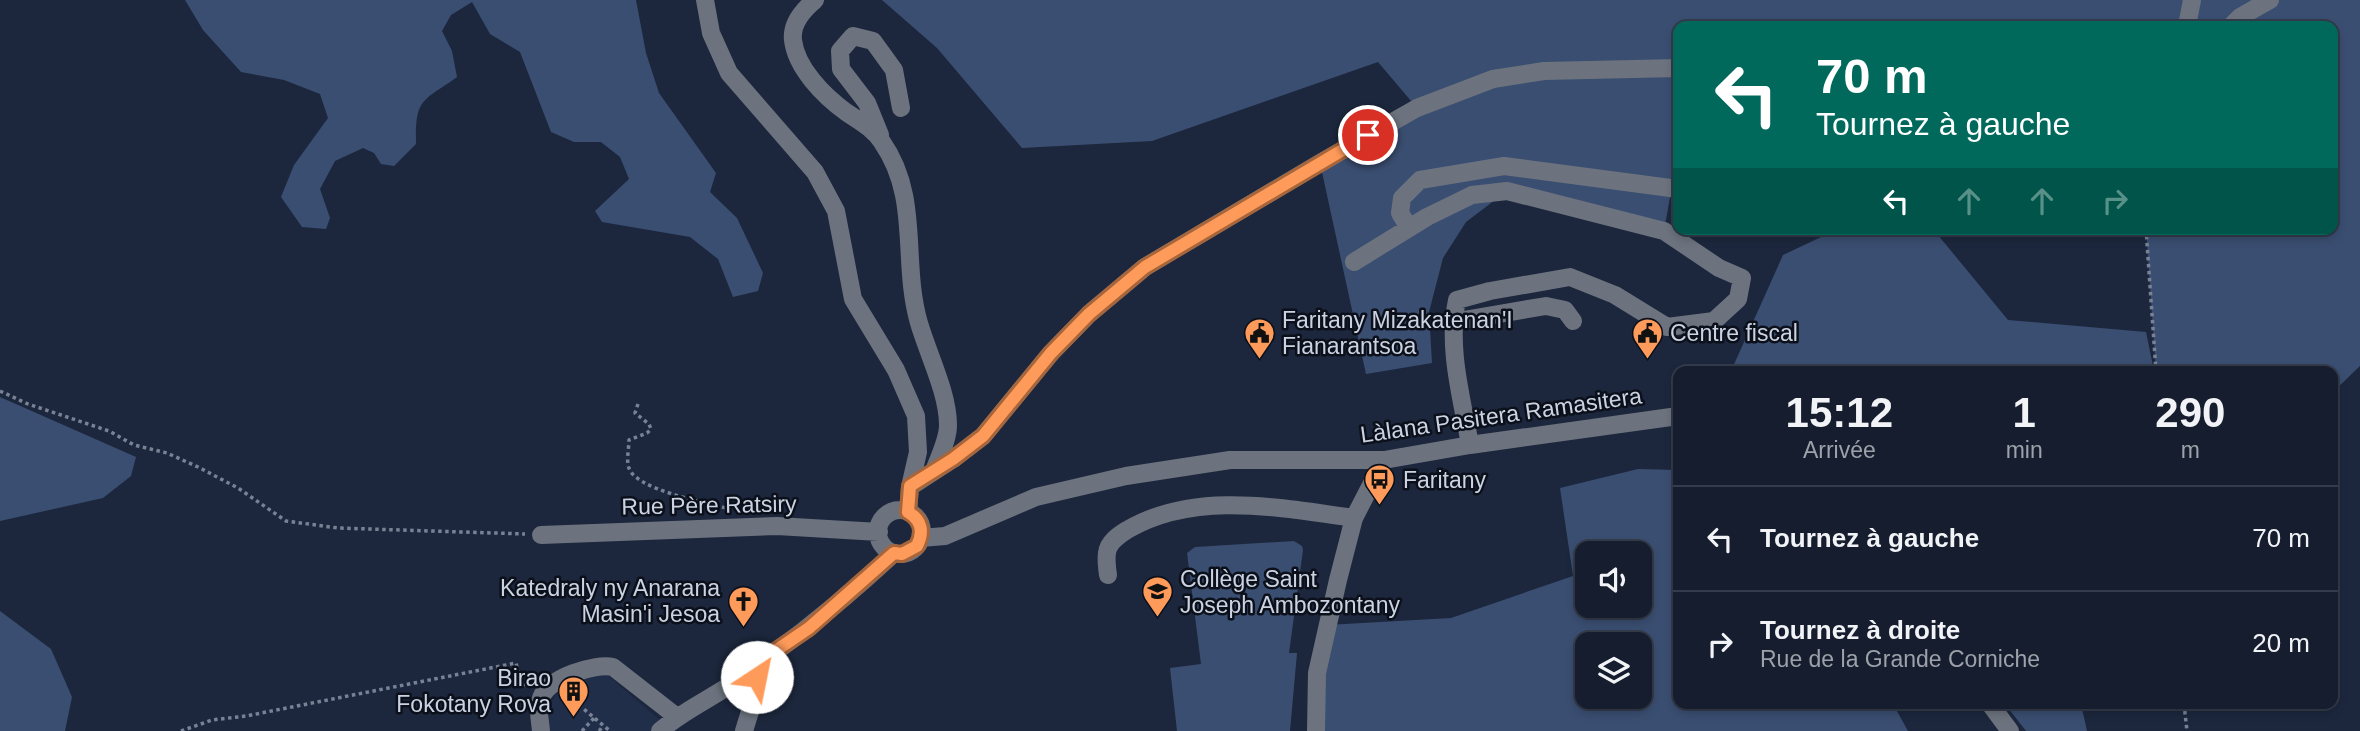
<!DOCTYPE html>
<html lang="fr">
<head>
<meta charset="utf-8">
<style>
  :root { --surface:#151d2e; --page:#1e2636; --text:#f1f3f6; --muted:#9da2aa; --line:#343b4a }
  body { margin:0; font-family:Helvetica,sans-serif; background:var(--page); color:var(--text); height:100vh; display:flex; flex-direction:column; font-size:26px; white-space:nowrap }
  * { box-sizing:border-box; margin:0 }
  p { font-size:23px; color:var(--muted) }
  .icon { flex:none; width:38px; height:38px; fill:none; stroke:currentColor; stroke-width:2; stroke-linecap:round; stroke-linejoin:round }
  .map { position:relative; flex:1; overflow:hidden }
  .sheet { position:absolute; left:1673px; top:366px; width:665px; height:343px; display:flex; flex-direction:column; background:var(--surface); border-radius:14px; box-shadow:0 4px 10px #0003,0 0 0 2px var(--line) }
  .sheet>* { flex:none }
  .banner { position:absolute; left:1673px; top:21px; width:665px; height:214px; border-radius:14px; box-shadow:0 4px 10px #0003,0 0 0 2px var(--line); background:#00695c; color:#fff; overflow:hidden }
  .tools { position:absolute; left:1575px; top:541px; display:grid; gap:14px }
  .tools a { display:grid; place-items:center; width:77px; height:77px; border-radius:14px; background:var(--surface); box-shadow:0 4px 10px #0003,0 0 0 2px var(--line); font-size:35px }
  .pin { position:absolute; display:grid; place-items:center; width:60px; height:60px; color:#fff; margin:-30px; border:4px solid #fff; border-radius:50%; box-shadow:0 2px 7px #0007 }
  .me { position:absolute; width:77px; margin:-38px; rotate:34deg; stroke-linejoin:round; filter:drop-shadow(0 0 5px #0008) }
  .turn { display:flex; align-items:center; gap:24px; height:147px; padding:0 28px; font-size:32px }
  .turn .icon { width:91px; height:91px; stroke-width:2.5 }
  .turn b { display:block; font-size:49px; line-height:60px }
  .lanes { display:flex; align-items:center; height:66px; padding:0 28px; background:#0003; justify-content:center; gap:35px; direction:ltr }
  .lanes .off { opacity:.35 }
  .eta { display:flex; justify-content:space-evenly; align-items:center; height:119px; text-align:center }
  .eta b { font-size:42px; font-weight:700; line-height:49px }
  ul { padding:0; list-style:none }
  li { display:flex; align-items:center; gap:21px; height:105px; padding:0 28px; border-top:2px solid var(--line) }
  li div { flex:1 }
  li b { display:block; font-size:26px }
  li em { font-style:normal }
  .map>svg:first-child { display:block }
  .built { fill:#202e4a }
  .green { fill:#3a4e71; fill-rule:evenodd }
  .lines { fill:none; stroke-linecap:round; stroke-linejoin:round }
  .path { stroke:#798295; stroke-width:3.5; stroke-dasharray:3.5 3.5; stroke-linecap:butt }
  .minor { stroke:#6c737e; stroke-width:18 }
  .route-casing { stroke:#a6653a; stroke-width:18 }
  .route { stroke:#ff9b5a; stroke-width:12 }
  .labels { text-anchor:middle; dominant-baseline:central; stroke-width:5; stroke-linejoin:round; paint-order:stroke }
  .poi-label { font-size:23px; fill:#cbd3e2; stroke:#0b101a; text-anchor:start }
  .street-label { font-size:23px; fill:#cbd3e2; stroke:#0b101a }
</style>
</head>
<body>
<div class="map">
<svg width="2360" height="731" viewBox="0 0 2360 731">
  <rect width="100%" height="100%" fill="#1c273d"/>
  <path class="built" d="M584,673L607,675L661,721L654,731H547L552,701L561,686Z"/>
  <path class="green" d="M185,0H636L646,53L659,93L716,173L710,192L737,218L763,273L758,291L733,297L718,259L690,237L602,222L595,211L629,179L620,157L601,142H574L551,132L520,52L490,34L472,2L451,15L442,31L452,51L457,77C422,102 415,98 416,144L394,166L381,164L374,153L363,148L335,161L320,189L330,218L326,229L302,227L281,197L294,165L328,118L320,94L284,80L241,72L203,30Z
    M882,0H2360V366L2333,392V371H2156L2146,229H2333V26H1678V153L1664,231L1507,191L1466,222L1443,258L1429,312L1432,363L1366,374L1320,163L1417,108L1378,62L1152,141L1022,148L937,48Z
    M1838,229H1933L2008,320L2146,332L2154,371H1731L1783,255Z
    M0,397L136,457L131,476L103,498L0,521Z
    M1638,469L1678,470V704H1893L1908,731H1316L1327,625L1451,618L1573,576L1560,488ZM1587,553H1640V606H1587ZM1587,644H1640V696H1587Z
    M1294,541L1302,546L1303,550L1289,653H1297L1290,731H1177L1170,668L1201,664L1187,553L1195,547Z
    M0,611L51,649L72,697L65,731H0Z
    M2005,704H2081L2087,731H2026Z"/>
  <g class="lines">
    <path class="path" d="M2146,229L2156,371
      M0,391L28,404L109,431L134,445L167,453L198,467L238,488L286,521L338,528L525,534
      M638,404L635,413L649,424L651,429L647,433L629,440C629,448 626,461 629,468C635,489 706,503 726,508
      M568,696L610,731
      M2184,704L2187,731
      M181,731L212,720L246,716L516,663L521,683L528,687
      M582,731L594,718
      M599,731L603,726"/>
    <path class="minor" d="M705,0L711,33L729,73L815,172L836,211L853,299L896,370L916,416L918,452L910,487
      M815,0C803,10 791,23 793,40C796,68 824,96 846,112C859,121 873,128 882,142C921,198 901,261 919,323C928,354 948,393 948,425C948,440 939,457 934,471
      M2187,26L2192,0
      M2231,26L2240,17L2270,0
      M880,135L867,103L841,69L840,51L853,36L873,41L894,70L901,108
      M1409,228L1400,213L1402,198L1420,180L1504,166L1678,189
      M1354,262L1427,217L1472,195L1507,191L1664,231L1719,268L1742,278L1738,299L1714,321L1667,327L1615,295L1570,277L1490,291L1457,300C1447,348 1462,398 1470,445
      M1452,322L1546,306L1565,310L1573,321
      M878 532a22 22 0 1 1 44 0a22 22 0 1 1-44 0Z
      M908,512L910,487L953,459L983,436L1051,353L1089,314L1145,267L1320,163L1417,108L1493,79L1544,71L1678,68
      M541,535L777,526L879,532
      M921,538L945,536L1036,497L1126,476L1230,460H1384L1470,445L1678,416
      M1108,575C1107,568 1106,559 1107,553C1108,542 1119,535 1127,530C1195,490 1281,508 1354,518
      M1990,704L2010,731
      M541,731C540,720 537,708 541,698C548,678 594,663 613,667L677,717
      M660,731C680,713 704,702 727,687C786,646 842,602 894,553
      M744,731L756,692L759,662
      M1316,731L1317,673L1338,580L1354,518L1384,460"/>
  </g>
  <g class="lines">
    <defs>
      <path id="route" d="M757,677L759,662L809,628L894,553L902,554L917,546C924,532 922,520 908,512L910,486L953,459L983,436L1051,353L1089,314L1145,267L1368,135"/>
    </defs>
    <use href="#route" class="route-casing"/>
    <use href="#route" class="route"/>
  </g>
  <defs>
    <symbol id="civic-pin" viewBox="-11 -11 22 30"><path d="M0 17L-7.5 6A9.5 9.5 0 1 1 7.5 6Z" fill="#ff9b5a" stroke="#0b101a"/><path d="M-.6-6.5H3V-4.5H.6V-3L4-1V1h2V6H-6V1h2V-1L-.6-3ZM-1.2 2.5V6h2.4V2.5Z" fill="#111"/></symbol>
    <symbol id="bus-pin" viewBox="-11 -11 22 30"><path d="M0 17L-7.5 6A9.5 9.5 0 1 1 7.5 6Z" fill="#ff9b5a" stroke="#0b101a"/><path d="M-5-6H5V4H4V6H2V4H-2V6H-4V4H-5ZM-3.5-4V0h7V-4ZM-3.5 1.2v1.5H-2V1.2ZM2 1.2v1.5H3.5V1.2Z" fill="#111"/></symbol>
    <symbol id="school-pin" viewBox="-11 -11 22 30"><path d="M0 17L-7.5 6A9.5 9.5 0 1 1 7.5 6Z" fill="#ff9b5a" stroke="#0b101a"/><path d="M0-5L7-2L0 1L-7-2ZM-4 1L0 2.5L4 1V4Q0 6-4 4Z" fill="#111"/></symbol>
    <symbol id="church-pin" viewBox="-11 -11 22 30"><path d="M0 17L-7.5 6A9.5 9.5 0 1 1 7.5 6Z" fill="#ff9b5a" stroke="#0b101a"/><path d="M-1.2-6h2.4v3.5h3.3v2.4h-3.3V6h-2.4V-.1h-3.3v-2.4h3.3Z" fill="#111"/></symbol>
    <symbol id="building-pin" viewBox="-11 -11 22 30"><path d="M0 17L-7.5 6A9.5 9.5 0 1 1 7.5 6Z" fill="#ff9b5a" stroke="#0b101a"/><path d="M-4-6H4V6H1V3H-1V6H-4ZM-2.5-4.3h1.7v1.8h-1.7ZM.8-4.3h1.7v1.8H.8ZM-2.5-1h1.7V.8h-1.7ZM.8-1h1.7V.8H.8Z" fill="#111"/></symbol>
  </defs>
  <g fill-rule="evenodd">
    <use href="#civic-pin" x="1242" y="316" width="35" height="47"/>
    <use href="#civic-pin" x="1630" y="316" width="35" height="47"/>
    <use href="#bus-pin" x="1362" y="462" width="35" height="47"/>
    <use href="#school-pin" x="1140" y="574" width="35" height="47"/>
    <use href="#church-pin" x="726" y="584" width="35" height="47"/>
    <use href="#building-pin" x="556" y="674" width="35" height="47"/>
  </g>
  <g class="labels">
    <g class="poi-label">
      <text x="1282" y="320">Faritany Mizakatenan'I<tspan x="1282" dy="26">Fianarantsoa</tspan></text>
      <text x="1670" y="333">Centre fiscal</text>
      <text x="1403" y="480">Faritany</text>
      <text x="1180" y="579">Collège Saint<tspan x="1180" dy="26">Joseph Ambozontany</tspan></text>
      <text x="720" y="588" text-anchor="end">Katedraly ny Anarana<tspan x="720" dy="26">Masin'i Jesoa</tspan></text>
      <text x="551" y="678" text-anchor="end">Birao<tspan x="551" dy="26">Fokotany Rova</tspan></text>
    </g>
    <g class="street-label">
      <text transform="translate(1501 415) rotate(-8)">Làlana Pasitera Ramasitera</text>
      <text transform="translate(709 505) rotate(-1)">Rue Père Ratsiry</text>
    </g>
  </g>
</svg>
<div class="tools">
<a><svg class="icon" aria-label="sound" viewBox="0 0 24 24"><path d="M4 9h4l5-4v14l-5-4H4zM17 9q2 3 0 6"/></svg></a>
<a><svg class="icon" aria-label="layers" viewBox="0 0 24 24"><path d="M12 4l9 5-9 5-9-5zM3 14l9 5 9-5"/></svg></a>
</div>
<div class="pin" style="left:1368px;top:135px;background:#d93025"><svg class="icon" aria-label="arrive" viewBox="0 0 24 24"><path d="M6 21V4h12l-3 4 3 4H6"/></svg></div>
<svg class="me" style="left:757px;top:677px" viewBox="-20 -20 40 40"><circle r="19" fill="#fff"/><path d="M0-13L10 11 0 6-10 11z" fill="#ff9b5a"/></svg>
<div class="banner">
<div class="turn"><svg class="icon" aria-label="left" viewBox="0 0 24 24"><path d="M17 20v-9H6M10 6l-5 5 5 5"/></svg><div><b>70 m</b>Tournez à gauche</div></div>
<div class="lanes"><svg class="icon" aria-label="left" viewBox="0 0 24 24"><path d="M17 20v-9H6M10 6l-5 5 5 5"/></svg><svg class="icon off" aria-label="ahead" viewBox="0 0 24 24"><path d="M12 20V5M6 11l6-6 6 6"/></svg><svg class="icon off" aria-label="ahead" viewBox="0 0 24 24"><path d="M12 20V5M6 11l6-6 6 6"/></svg><svg class="icon off" aria-label="right" viewBox="0 0 24 24"><path d="M7 20v-9h11M14 6l5 5-5 5"/></svg></div>
</div>
<section class="sheet">
<div class="eta">
<div><b>15:12</b><p>Arrivée</p></div>
<div><b>1</b><p>min</p></div>
<div><b>290</b><p>m</p></div>
</div>
<ul>
<li><svg class="icon" aria-label="left" viewBox="0 0 24 24"><path d="M17 20v-9H6M10 6l-5 5 5 5"/></svg><div><b>Tournez à gauche</b></div><em>70 m</em></li>
<li><svg class="icon" aria-label="right" viewBox="0 0 24 24"><path d="M7 20v-9h11M14 6l5 5-5 5"/></svg><div><b>Tournez à droite</b><p>Rue de la Grande Corniche</p></div><em>20 m</em></li>
</ul>
</section>
</div>
</body>
</html>
